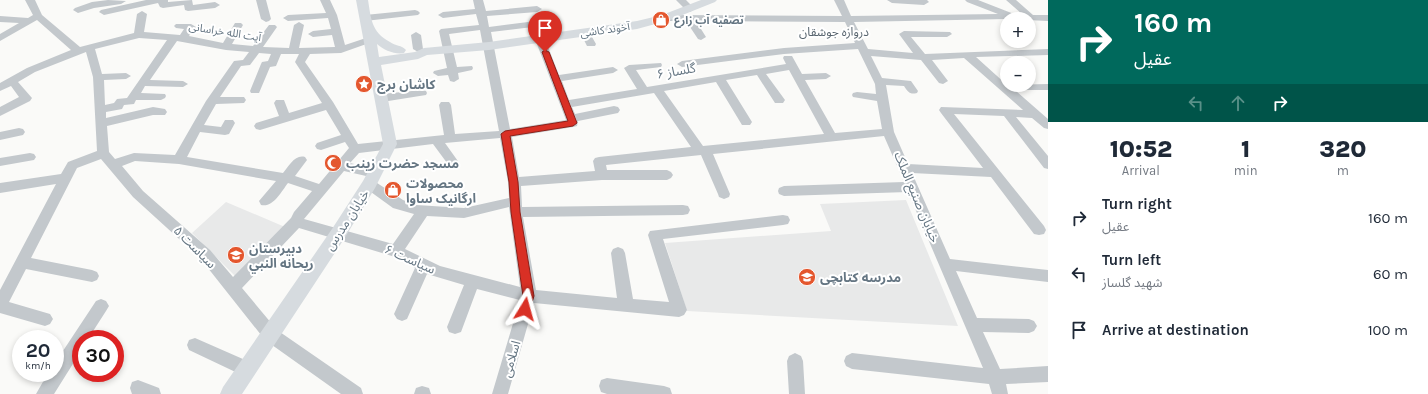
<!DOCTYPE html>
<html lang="en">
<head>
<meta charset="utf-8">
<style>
  :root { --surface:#fff; --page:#f6f6f7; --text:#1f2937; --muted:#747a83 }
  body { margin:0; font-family:Karla,"Noto Sans Arabic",sans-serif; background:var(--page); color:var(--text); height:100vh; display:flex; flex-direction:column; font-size:15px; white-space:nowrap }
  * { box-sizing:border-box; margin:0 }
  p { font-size:13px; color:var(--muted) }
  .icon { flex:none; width:22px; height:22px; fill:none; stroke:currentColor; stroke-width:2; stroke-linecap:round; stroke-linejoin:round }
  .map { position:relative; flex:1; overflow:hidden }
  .panel { display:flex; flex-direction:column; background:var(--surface); width:380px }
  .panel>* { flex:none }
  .banner { background:#00695c; color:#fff; overflow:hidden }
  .fabs { position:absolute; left:1000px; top:12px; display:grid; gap:8px }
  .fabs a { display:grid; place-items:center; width:36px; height:36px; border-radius:50%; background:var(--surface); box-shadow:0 2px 6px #0003; font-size:20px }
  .speed { position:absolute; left:12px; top:330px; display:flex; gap:8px; font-size:20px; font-weight:700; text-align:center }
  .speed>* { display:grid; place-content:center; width:52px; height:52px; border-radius:50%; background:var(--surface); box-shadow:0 2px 6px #0003; line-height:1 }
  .speed small { font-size:10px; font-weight:400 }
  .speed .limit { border:6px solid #d22; background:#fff; color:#111 }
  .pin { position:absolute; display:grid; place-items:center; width:34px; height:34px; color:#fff; margin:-41px -17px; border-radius:50% 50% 50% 0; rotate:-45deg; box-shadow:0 0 4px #0007 }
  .pin .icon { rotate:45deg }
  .me { position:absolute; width:44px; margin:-22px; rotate:8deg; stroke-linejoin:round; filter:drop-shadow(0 0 3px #0008) }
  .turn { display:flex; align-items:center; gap:14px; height:84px; padding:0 20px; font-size:18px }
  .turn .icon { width:52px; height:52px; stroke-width:2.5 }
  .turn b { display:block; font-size:28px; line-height:34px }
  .lanes { display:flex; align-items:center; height:38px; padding:0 20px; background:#0003; justify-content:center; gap:20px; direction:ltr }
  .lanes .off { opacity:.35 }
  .eta { display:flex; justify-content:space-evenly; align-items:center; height:68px; text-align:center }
  .eta b { font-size:24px; font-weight:800; line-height:28px }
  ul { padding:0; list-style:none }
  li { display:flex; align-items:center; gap:12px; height:56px; padding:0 20px }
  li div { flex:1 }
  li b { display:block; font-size:15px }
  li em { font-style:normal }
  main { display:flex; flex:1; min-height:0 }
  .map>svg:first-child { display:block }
  .built { fill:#e8e9e9 }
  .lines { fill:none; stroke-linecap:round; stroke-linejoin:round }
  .minor { fill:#c3c8cc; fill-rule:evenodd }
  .major { fill:#d6dbdf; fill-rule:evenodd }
  .route { fill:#d93025; stroke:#8d1f18 }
  .labels { text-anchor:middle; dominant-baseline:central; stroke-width:4; stroke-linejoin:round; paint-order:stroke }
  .far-poi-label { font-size:11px; font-weight:bold; fill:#657683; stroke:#fff; text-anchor:start }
  .far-street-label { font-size:11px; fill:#657683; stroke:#fff }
  .far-neighbourhood-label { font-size:12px; fill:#57646e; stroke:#fff }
  .street-label { font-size:13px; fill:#657683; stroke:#fff }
  .poi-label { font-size:13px; font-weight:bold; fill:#657683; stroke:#fff; text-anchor:start }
</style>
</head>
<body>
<main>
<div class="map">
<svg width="1048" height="394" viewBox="0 0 1048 394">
  <rect width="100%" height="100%" fill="#fafaf8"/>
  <path class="built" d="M906,200L958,326L687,311L665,243L831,231L820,204Z
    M226,202L285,227L236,277L192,233Z"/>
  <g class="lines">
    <path class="minor" d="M25,0H35L42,15L80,47L134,33L137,14L142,11L147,14L144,32L180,35L184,29L176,28L174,26L176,24H191L196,27L189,36L223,43L235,23H241L243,25L232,44L253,46L269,25H275L277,27L263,47L289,48L294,25L299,22L304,25L299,48L335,47L332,35L313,37L308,34L313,31L331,29L328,18L288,21L283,18L288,15L326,13L320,0H330L337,15L345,45L369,37L374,40L372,42L341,53L310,54L305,62L333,102L358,144L444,135L439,105L441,102H449L451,105L455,134L499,131L480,30L449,34L457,67L472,66L473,68L472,70L458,73L459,79L454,82L450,81L448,75L438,76L433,73L434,71L447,68L439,31L441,29L479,25L476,14L443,18L438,15L443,12L475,9L473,0H483L486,11L537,6L542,9L537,12L487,16L489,27L552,19L557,22L563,36L561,38H555L549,25L491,32L510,129L566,120L535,39L540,36L545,39L559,75L613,67L618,70L613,73L562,81L569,100L637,89L624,68L629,65L661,63L662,65L661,67L636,70L647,87L786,64L783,58L784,56H792L802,74L826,73L831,76L826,79L805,80L835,133L882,129L877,101L853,97L852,95L853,93L857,92L876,94L875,84L858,49L784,54L682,67L677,64L682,61L784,48L855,43L845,22L696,21L706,37L701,40L698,39L686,21H666L661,18L666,15L842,16L834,0H844L851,16L998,14L967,2L965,0H978L1014,14H1022L1006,0H1016L1033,15H1048V21L1007,19L854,22L868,49L913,53L899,34L904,31L950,32L952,34L947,37H911L925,54L1048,49V55L976,57L1007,85L1048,84V90H1015L1048,119V129L1044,128L1032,118L1016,117L1048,156V169L1044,168L1004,116L954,114L1044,226L1046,230L1044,234L1039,235L1034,234L991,177L912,173L950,259L1048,270V282L956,271L977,318L1029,319L1034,321L1037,326L1034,331L1029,333L983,332L1000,369L1048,366V382L1006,384L1008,394H992L989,384L852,369L846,366L844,361L846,356L852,353L983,368L908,192L784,196L779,194L778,191L779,188L784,186L904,182L884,136L713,154L730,194L729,197L724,199L719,197L718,194L701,155L606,165L607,170H667L671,172L673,175L671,178L667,180H602L521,186L522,207L683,205L688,206L690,210L688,214L683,215L523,217L536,290L617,298L611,253L613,249L618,247L623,249L625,253L633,299L669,302L648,235L650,231L783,215L788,216L790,220L788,224L783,225L663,239L687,310L684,315L679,317L534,303L508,394H492L520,300L477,289L461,332L455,334L449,332L447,327L464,285L427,274L407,319L402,321L397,319L394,314L415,268L392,256L299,228L242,288L277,330L361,388L363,394H341L265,340L200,258L133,197L101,159L77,168L31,258L92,270L97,272L99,276L97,280L92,282L26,269L9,302L50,314L53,319L50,324L45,326L0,313V290L56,184L0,193V183L61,174L68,162L97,151L93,77L86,52L35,72L18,82L32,98L30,101L0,116V107L19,97L11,86L0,91V83L27,68L71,50L37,20L0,41V34L19,23L0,22V16L28,18L33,15ZM139,38L167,40L127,98L117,99L114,103L105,105L104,80L126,79L131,76L126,73L102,74L95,49ZM177,41L226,50L249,52L243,60L234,61L206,101L175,155L134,153L115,159L109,152L107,126L153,115H165L167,112L165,109L153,107L106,118V112L122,109L124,105L134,104L136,100H161L165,98L166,96L165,94L141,93L145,86L183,87L188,84L183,81L150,80ZM259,53L271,54L268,61L262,62L261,64L250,91L251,93H259L270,67L276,66L281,54H299L295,62L322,103L289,113L284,100H276L274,103L279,116L256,123L254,126L256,129L260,130L326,110L341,135L317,143L315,146L317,149L321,150L345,142L349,148L319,184L295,176L307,160L305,157C295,154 289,166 283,173L187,157L200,132L225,135L229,134L235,123L233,120H225L221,127L204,125L216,104L244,103L246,100L244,97H220L241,66L250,65ZM871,56L921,60L939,83L943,84L948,81L932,60L964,58L1023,110L941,107L939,110L941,113L983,168L908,164L894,132L886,85L904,86C908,92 910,95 917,93L918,91L911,81L882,78ZM789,70L824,134L703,146L664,91L716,82L742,125H750L752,122L726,80L757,75L775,103H783L785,100L766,74ZM654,93L691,147L599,157L595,158L593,161L595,171L519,177L512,137L573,127L577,126L578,121L618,113L620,110L618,107L614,106L575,114L572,107ZM500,138L508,182L509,198L464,208L416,205L403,200L374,181L369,179L364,181L363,184L364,187L393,208L414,214L393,244L304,219L344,171L375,178L379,176L381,173L379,170L350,163L359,153L433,144L450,167L454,168L458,167L460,164L445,143ZM135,161L179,164L276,181L259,201L261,205C273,208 281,192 288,183L312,191L294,212L291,218L233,277L210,250L143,191L122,166ZM509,207L520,287L440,266L405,249L427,216L464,218Z
      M108,0L126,1L121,4L94,8L78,13L73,10L75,8L92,2Z
      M146,0H168V2L192,0L193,5L215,2L220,5L215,8L188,11L185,10L184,5L163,8L160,7L158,3L104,15L99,12L101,10Z
      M256,0H266L271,19L269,21L266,22L261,19Z
      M676,0H686L695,9L690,12L687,11Z
      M887,0H927L929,2L924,5L892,3Z
      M415,10L418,11L420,13L418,15L365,21L360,18L365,15Z
      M585,29L588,30L596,44L595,46H587L580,32Z
      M416,32L421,35L423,49L418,52L413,49L411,35Z
      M422,90L426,91L427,93L426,95L382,102L378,101L376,98L378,95L382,94Z
      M19,128L23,129L25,132L23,135L0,140V132Z
      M30,153L34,154L36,157L34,160L0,166V158Z
      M101,299L106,301L109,306L106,311L88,339H81V351L54,394H36L48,373H55V363L96,301Z
      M195,338L252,363L254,369L252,375L246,377L189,350L187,345L189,340Z
      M795,353L801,356L803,361L805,394H789L787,361L789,356Z
      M607,378L664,386L670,388L672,394H607L601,392L599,386L601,380Z
      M138,380L159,388L161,394H132L130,388L132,382Z
      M422,386L429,388L431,394H414L416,388Z"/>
    <path class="major" d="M356,0H368C371,18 371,32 390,42C395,46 402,45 406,50L404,53C396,55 383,50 377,44L379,57L415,52L424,48L489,42L637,21L662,15L701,0H717L715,2L670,20L637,29L489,50L427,55L418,59L381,65L397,144L375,188L344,239L242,394H220L223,387L332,229L363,181L383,144Z"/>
  </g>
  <path class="route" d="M545,50L549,52L577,123L573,126L510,136L518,182L520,212L534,296L529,312L525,314L521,312L520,309L523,296L511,212L509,182L501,134L505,131L568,121L542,52Z"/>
  <defs>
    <symbol id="shop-disc" viewBox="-11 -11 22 22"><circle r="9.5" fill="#e4572e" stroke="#fff"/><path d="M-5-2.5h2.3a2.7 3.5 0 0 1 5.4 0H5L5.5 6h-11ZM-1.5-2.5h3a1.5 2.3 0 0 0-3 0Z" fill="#fff"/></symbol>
    <symbol id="sight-disc" viewBox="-11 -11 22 22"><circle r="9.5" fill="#e4572e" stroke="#fff"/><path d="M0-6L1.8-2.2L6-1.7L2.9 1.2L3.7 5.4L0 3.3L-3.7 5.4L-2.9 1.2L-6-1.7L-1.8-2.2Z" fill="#fff"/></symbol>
    <symbol id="mosque-disc" viewBox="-11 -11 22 22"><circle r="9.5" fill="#e4572e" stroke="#fff"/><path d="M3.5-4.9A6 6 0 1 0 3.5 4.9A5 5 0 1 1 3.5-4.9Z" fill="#fff"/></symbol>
    <symbol id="school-disc" viewBox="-11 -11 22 22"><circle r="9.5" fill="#e4572e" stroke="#fff"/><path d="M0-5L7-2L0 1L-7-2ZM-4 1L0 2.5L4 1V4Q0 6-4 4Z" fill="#fff"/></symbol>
  </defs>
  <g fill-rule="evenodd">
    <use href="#shop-disc" x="651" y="10" width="20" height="20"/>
    <use href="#sight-disc" x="354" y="74" width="20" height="20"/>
    <use href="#mosque-disc" x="323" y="153" width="20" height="20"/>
    <use href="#shop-disc" x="383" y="180" width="20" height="20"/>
    <use href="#school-disc" x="226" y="245" width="20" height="20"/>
    <use href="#school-disc" x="797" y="267" width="20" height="20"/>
  </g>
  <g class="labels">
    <g class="far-poi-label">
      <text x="674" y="20">تصفیه آب زارع</text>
    </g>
    <g class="far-street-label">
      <text transform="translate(605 30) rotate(-8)">آخوند کاشی</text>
      <text transform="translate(225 32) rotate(9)">آیت الله خراسانی</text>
    </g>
    <g class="far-neighbourhood-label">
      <text x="834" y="32">دروازه جوشقان</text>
    </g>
    <g class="street-label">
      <text transform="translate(676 71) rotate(-10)">گلساز ۶</text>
      <text transform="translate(917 197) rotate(67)">خیابان صنیع الملک</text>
      <text transform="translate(347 220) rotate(-57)">خیابان مدرس</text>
      <text transform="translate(195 247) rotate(45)">سیاست ۵</text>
      <text transform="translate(410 259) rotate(24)">سیاست ۶</text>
      <text transform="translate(511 359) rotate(-74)">اسلامی</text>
    </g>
    <g class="poi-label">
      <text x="377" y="84">کاشان برج</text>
      <text x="346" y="163">مسجد حضرت زینب</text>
      <text x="406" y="183">محصولات<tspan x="406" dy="15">ارگانیک ساوا</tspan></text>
      <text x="249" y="248">دبيرستان<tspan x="249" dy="15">ريحانه النبي</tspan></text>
      <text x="820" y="277">مدرسه کتابچی</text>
    </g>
  </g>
</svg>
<div class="fabs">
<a>+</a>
<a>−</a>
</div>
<div class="speed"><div>20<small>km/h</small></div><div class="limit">30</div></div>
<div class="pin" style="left:545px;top:52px;background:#d93025"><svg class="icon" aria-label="arrive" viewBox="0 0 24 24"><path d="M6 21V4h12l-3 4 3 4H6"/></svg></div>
<svg class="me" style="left:525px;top:309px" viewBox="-20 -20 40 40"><path d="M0-17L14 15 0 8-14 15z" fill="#d93025" stroke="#fff" stroke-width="4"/></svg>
</div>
<section class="panel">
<div class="banner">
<div class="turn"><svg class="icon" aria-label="right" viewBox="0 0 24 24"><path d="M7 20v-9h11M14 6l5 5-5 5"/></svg><div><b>160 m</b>عقیل</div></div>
<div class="lanes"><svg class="icon off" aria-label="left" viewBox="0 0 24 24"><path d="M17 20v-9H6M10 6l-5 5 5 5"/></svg><svg class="icon off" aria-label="ahead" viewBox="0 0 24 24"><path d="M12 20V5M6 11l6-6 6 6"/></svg><svg class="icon" aria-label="right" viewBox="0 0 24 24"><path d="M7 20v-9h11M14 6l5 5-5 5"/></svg></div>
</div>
<div class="eta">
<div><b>10:52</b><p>Arrival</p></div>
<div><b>1</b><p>min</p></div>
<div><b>320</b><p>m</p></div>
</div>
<ul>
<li><svg class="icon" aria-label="right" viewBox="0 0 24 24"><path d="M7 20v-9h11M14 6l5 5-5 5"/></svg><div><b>Turn right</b><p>عقیل</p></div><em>160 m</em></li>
<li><svg class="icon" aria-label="left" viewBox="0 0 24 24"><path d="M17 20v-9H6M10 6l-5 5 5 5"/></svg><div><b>Turn left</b><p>شهید گلساز</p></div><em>60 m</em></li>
<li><svg class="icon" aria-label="arrive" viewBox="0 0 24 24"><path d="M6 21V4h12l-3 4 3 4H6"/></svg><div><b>Arrive at destination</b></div><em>100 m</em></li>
</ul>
</section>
</main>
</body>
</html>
